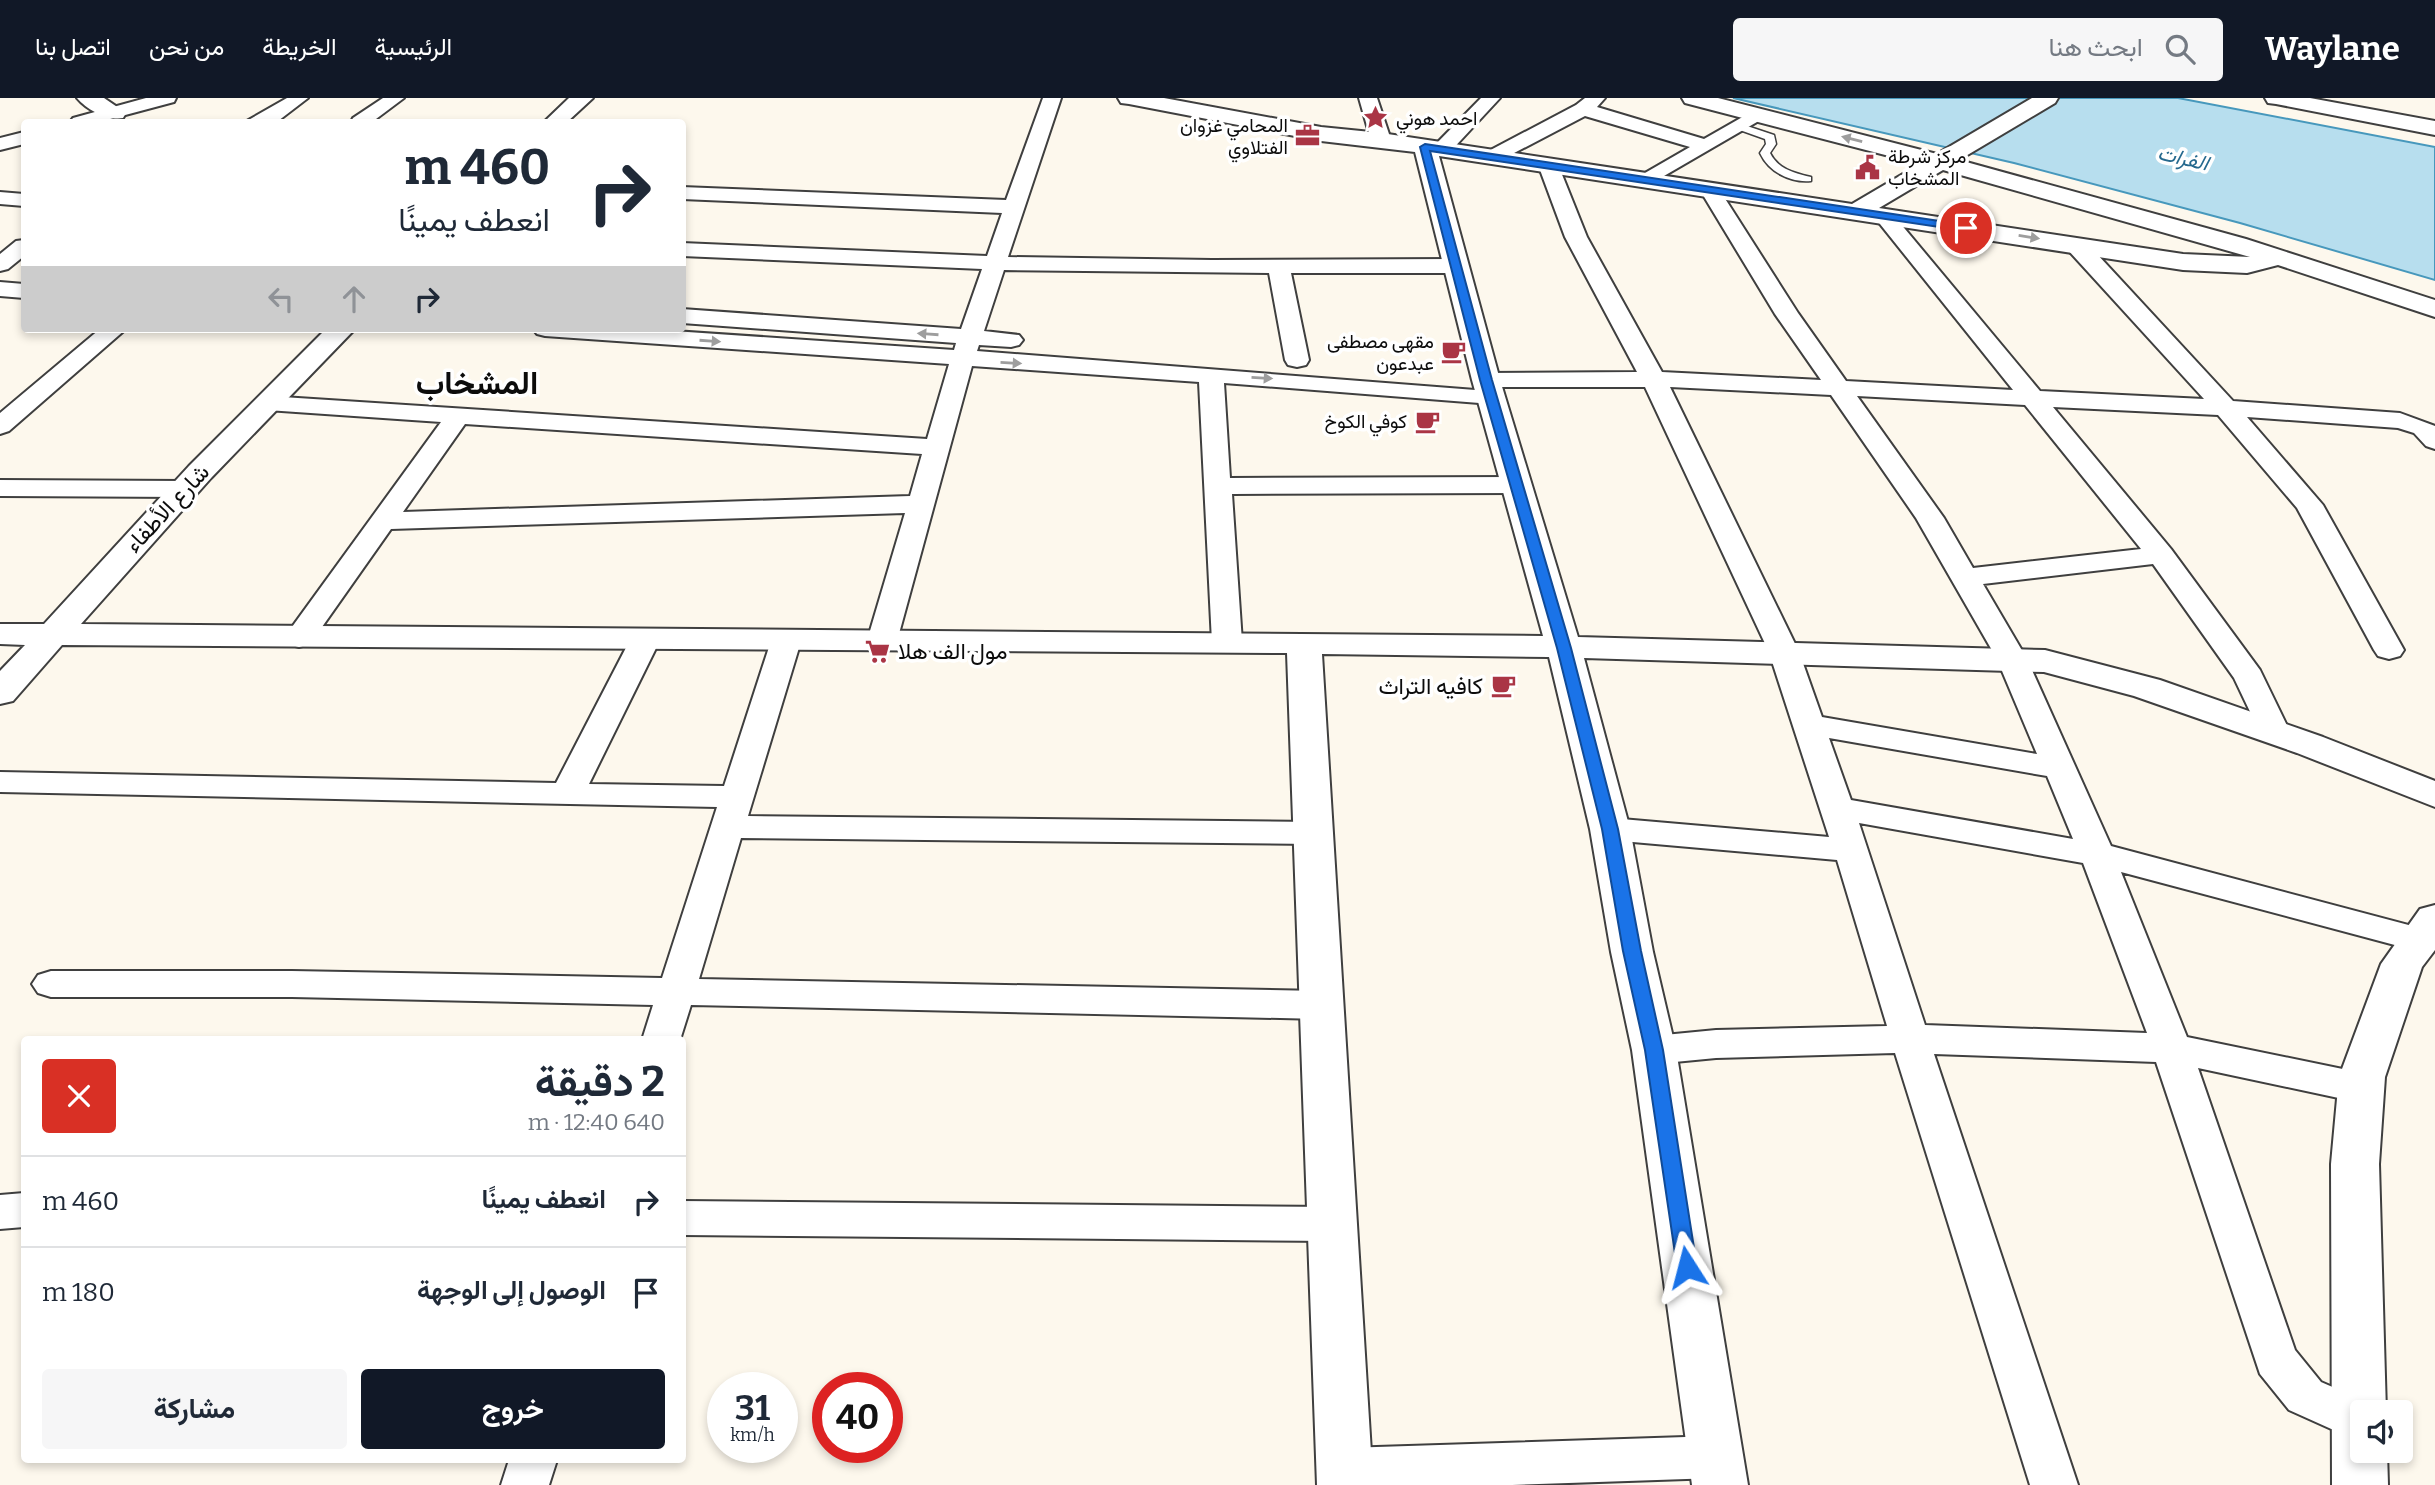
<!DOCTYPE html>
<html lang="ar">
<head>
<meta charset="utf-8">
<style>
  :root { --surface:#fff; --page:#f6f6f7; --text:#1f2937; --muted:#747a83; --line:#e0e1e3; --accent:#111827 }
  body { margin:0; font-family:Bitter,Vazirmatn,serif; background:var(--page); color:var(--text); direction:rtl; height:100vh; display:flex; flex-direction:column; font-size:26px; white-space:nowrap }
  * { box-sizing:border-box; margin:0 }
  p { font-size:23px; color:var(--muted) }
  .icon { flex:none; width:38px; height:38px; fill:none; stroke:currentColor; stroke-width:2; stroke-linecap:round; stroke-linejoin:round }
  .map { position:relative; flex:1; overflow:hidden; direction:ltr }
  .sheet { position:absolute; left:21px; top:938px; width:665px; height:427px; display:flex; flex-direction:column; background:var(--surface); border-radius:7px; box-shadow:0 4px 10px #0003; direction:rtl }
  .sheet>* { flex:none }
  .hud { position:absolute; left:21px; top:21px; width:665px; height:214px; border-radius:7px; box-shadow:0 4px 10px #0003; direction:rtl; background:#fff; color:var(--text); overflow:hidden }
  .tools { position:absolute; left:2350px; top:1302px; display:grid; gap:14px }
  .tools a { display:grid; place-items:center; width:63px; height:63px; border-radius:7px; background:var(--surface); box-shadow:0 4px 10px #0003; font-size:35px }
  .speed { position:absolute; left:707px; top:1274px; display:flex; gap:14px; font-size:35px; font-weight:700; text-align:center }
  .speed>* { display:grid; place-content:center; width:91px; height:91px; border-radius:50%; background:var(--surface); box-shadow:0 4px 10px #0003; line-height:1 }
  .speed small { font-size:18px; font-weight:400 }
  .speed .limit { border:10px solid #d22; background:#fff; color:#111 }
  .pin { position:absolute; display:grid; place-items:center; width:60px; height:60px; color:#fff; margin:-30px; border:4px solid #fff; border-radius:50%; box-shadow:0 2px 7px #0007 }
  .me { position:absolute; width:77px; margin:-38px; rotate:351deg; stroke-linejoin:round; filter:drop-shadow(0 0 5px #0008) }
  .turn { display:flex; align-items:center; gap:24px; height:147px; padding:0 21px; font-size:32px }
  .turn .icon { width:91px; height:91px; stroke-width:2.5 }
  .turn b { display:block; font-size:49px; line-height:60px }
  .lanes { display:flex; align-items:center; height:66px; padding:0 21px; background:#0003; justify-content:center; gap:35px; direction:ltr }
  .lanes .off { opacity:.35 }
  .round { display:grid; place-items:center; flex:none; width:74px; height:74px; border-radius:7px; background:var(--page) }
  .headline { display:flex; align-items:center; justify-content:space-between; height:119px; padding:0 21px }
  h1 { font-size:42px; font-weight:700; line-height:52px }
  .button { display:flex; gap:14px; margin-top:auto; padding:14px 21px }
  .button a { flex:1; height:80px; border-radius:7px; background:var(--accent); color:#fff; font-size:28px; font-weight:700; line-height:80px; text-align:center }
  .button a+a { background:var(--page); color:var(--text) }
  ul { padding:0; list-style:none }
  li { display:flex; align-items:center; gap:21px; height:91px; padding:0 21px; border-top:2px solid var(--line) }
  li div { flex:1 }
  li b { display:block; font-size:26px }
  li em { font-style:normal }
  header { display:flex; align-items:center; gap:42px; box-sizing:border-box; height:98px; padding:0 35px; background:var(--accent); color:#fff }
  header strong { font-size:33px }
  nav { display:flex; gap:38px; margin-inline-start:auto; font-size:24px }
  .search { width:490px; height:63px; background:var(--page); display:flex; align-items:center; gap:18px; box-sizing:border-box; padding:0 24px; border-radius:7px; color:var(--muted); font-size:26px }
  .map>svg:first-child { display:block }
  .water { fill:#b7deee; stroke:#4798bc; stroke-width:2 }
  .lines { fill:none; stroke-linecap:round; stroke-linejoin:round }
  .service-casing { stroke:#3f3f3f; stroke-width:3 }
  .minor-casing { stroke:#3f3f3f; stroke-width:4 }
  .tertiary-casing { stroke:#3f3f3f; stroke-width:4 }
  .service { fill:#fff; fill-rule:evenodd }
  .minor { fill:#fff; fill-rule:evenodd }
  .tertiary { fill:#fff; fill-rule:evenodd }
  .oneway { fill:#9e9e9e }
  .route { fill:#1a73e8; stroke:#114b97; stroke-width:2 }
  .labels { text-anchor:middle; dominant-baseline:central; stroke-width:7; stroke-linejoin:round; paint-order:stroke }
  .far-poi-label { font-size:19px; fill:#0c0c0c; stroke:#fff; text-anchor:end }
  .far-water-label { font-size:21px; font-style:italic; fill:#25698e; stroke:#fff }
  .street-label { font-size:23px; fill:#0c0c0c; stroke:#fff }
  .poi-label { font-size:23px; fill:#0c0c0c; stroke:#fff; text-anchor:start }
  .far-town-label { font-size:32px; font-weight:bold; fill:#0c0c0c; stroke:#fff }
</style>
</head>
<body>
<header>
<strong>Waylane</strong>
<div class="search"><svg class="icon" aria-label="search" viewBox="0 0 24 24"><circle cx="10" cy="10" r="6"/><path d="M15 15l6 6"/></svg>ابحث هنا</div>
<nav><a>الرئيسية</a><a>الخريطة</a><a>من نحن</a><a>اتصل بنا</a></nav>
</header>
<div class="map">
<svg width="2435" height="1387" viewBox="0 0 2435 1387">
  <rect width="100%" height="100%" fill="#fdf8ed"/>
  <path class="water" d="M1733,0H2178L2435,49V182L2240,125L2014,65Z"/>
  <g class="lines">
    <defs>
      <path id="service" d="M1741,26L1774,37L1776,46L1770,55C1778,71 1794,75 1811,79V83C1790,85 1769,74 1760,55L1766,46L1765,41L1737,31V27Z"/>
      <path id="minor" d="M146,0H176L174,4L99,24H70L73,20Z
        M287,0H308L278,23L245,24Z
        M383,0H404L372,24H351L353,20Z
        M1043,0H1061L1008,159L1212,162L1455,161L1463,163L1466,168L1463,173L1455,175H1291L1309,262L1306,267L1297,269L1288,267L1285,262L1269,175L1004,172L984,233L1019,237L1023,242L1019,247L1011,249L979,247L977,253L1501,294L1504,299L1501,304L1492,306L1224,285L1230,380L1517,379L1526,381L1530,387L1526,393L1517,395L1232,396L1242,544L1238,550L1227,553L1216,550L1212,544L1199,284L972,268L897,543L893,549L882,552L871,549L867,543L905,415L391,431L310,546L299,549L288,546L284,540L441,324L267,312L258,310L255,305L258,300L267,298L927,341L949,266L545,238L537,236L533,231H644L954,252L956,245L682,225V211L961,231L982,171L682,158V145L987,158L1002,115L682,101V89L1006,102ZM465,326L922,356L910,398L403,414Z
        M1359,0H1377L1391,42L1388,46H1374L1371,42Z
        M1481,0H1500L1448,56H1434L1431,52L1434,48Z
        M1585,0H1605L1597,9L1704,41L1753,13H1767L1769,17L1645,89L1638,87L1635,83L1638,79L1690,49L1585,18L1497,64H1483L1480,60L1483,56L1576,7Z
        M24,34V46L0,52V40Z
        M1549,63L1556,65L1559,69L1587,139L1662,274L1821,282L1775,216L1700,92L1703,88H1717L1798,215L1846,283L2013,292L1876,121L1873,117L1876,113H1890L2040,293L2204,301L2068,152L2065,147L2068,142H2084L2233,303L2400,315L2435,328V351L2426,348L2414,335L2398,330L2247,319L2323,407L2404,552L2400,558L2389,561L2378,558L2374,552L2297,410L2218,317L2053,309L2171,451L2260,572L2290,634L2285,641L2274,644L2263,641L2234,580L2153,466L1983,486L2027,561L2111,748L2435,834L2434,850L2421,854L2121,774L2187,939L2362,975L2376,980L2382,990L2376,1000L2362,1005L2198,970L2295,1252L2321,1284L2374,1307L2378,1314H2362V1341L2358,1343L2289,1312L2260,1276L2156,964L1934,956L2078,1387H2030L1895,955L1716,960L1654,966L1640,962L1635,952L1640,942L1654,938L1716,932L1887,928L1837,762L1610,742L1598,739L1593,731L1598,723L1610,720L1829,739L1769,554L1645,289H1486L1477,287L1474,282L1477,277L1486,275L1637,274L1565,139L1539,69L1542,65ZM1670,289L1831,297L1916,420L1997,561L2037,656L1822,619L1799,554ZM1857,298L2025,307L2141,451L1973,470L1944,420ZM1829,640L2047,678L2073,741L1851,702ZM1859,725L2083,765L2147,935L1925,927Z
        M0,94L24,96V108L0,106Z
        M24,142V158L8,171L0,173V156L16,143Z
        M0,184L24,186V200L0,198Z
        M100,231H126L9,333L0,336V315Z
        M0,382L184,383L193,385L197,391L193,397L184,399L0,398Z
        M645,533L656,536L660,542L589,686L724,688L771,543L775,537L786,534L797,537L801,543L748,718L1313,724L1325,727L1330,735L1325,743L1313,746L741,740L699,881L1321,893L1334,897L1340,907L1334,917L1321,921L691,907L680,942H642L653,907L292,899H51L38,895L32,886L38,877L51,873H292L662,880L717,709L0,694V674L556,685L630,542L634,536Z
        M24,1095V1129L0,1131V1097Z
        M682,1103L1332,1109L1347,1114L1353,1126L1347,1138L1332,1143L682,1137Z
        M1716,1338L1733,1344L1740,1359L1733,1374L1716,1380L1512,1387H1330L1321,1371L1328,1356L1345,1350Z
        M509,1362H557L549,1387H501Z"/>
      <path id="tertiary" d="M77,0H104L126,15L123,20C108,23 87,12 77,0Z
        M569,0H593L567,24H544Z
        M1118,0H1164L1321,29L1381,35L1852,106L1920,66L1685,5L1682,0H1718L1937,56L2032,0H2058L2055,5L1959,62L2246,141L2435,202V219L2278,167L2247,175L2183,172L1439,58L1500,282L1578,539L2045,552L2160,582L2323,639L2435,683V709L2297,655L2134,598L2044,574L1584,560L1630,731L1653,854L1676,952L1748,1387H1692L1632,952L1611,854L1590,731L1549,559L1322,556L1373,1387H1317L1287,555L62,547L13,603L0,606V573L25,547L0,546V526H44L189,368L326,231H355L211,380L81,526L1543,538L1472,282L1415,54L1321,43L1129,6L1121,5ZM1943,72L2250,159L2183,156L1879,110Z
        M2265,0H2310L2435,23V37L2276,6L2268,5Z
        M2435,807V852L2422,869L2385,979L2379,1066L2386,1314H2362V1353H2387L2388,1387H2332L2331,1066L2339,979L2381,866L2420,811Z"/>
    </defs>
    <use href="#service" class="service-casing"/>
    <use href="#minor" class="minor-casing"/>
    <use href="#tertiary" class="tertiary-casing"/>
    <use href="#service" class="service"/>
    <use href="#minor" class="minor"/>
    <use href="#tertiary" class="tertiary"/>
  </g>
  <defs><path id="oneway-solid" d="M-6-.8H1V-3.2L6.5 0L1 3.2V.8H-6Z" transform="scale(1.75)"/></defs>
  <g class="oneway">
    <use href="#oneway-solid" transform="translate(1852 41) rotate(-166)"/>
    <use href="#oneway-solid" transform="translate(2029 139) rotate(9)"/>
    <use href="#oneway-solid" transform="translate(928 236) rotate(-176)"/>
    <use href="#oneway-solid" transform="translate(710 243) rotate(4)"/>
    <use href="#oneway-solid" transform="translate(1011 265) rotate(3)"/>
    <use href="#oneway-solid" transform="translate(1262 280) rotate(3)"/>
  </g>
  <path class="route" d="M1425,46L1966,127L1971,130L1966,133L1430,53L1492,282L1571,550L1618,731L1641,853L1663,952L1697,1169L1694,1175L1687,1177L1680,1175L1677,1169L1645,952L1623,853L1602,731L1557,550L1480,282L1420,49Z"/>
  <defs>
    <symbol id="sight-bare" viewBox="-9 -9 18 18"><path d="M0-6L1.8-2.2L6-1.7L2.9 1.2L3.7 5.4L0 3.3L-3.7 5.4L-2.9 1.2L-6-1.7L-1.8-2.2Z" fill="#aa3545" stroke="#fff" stroke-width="2.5" paint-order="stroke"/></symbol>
    <symbol id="office-bare" viewBox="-9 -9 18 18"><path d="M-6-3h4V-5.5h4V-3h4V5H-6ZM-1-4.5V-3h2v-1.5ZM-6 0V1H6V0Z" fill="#aa3545" stroke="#fff" stroke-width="2.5" paint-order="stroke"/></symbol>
    <symbol id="civic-bare" viewBox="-9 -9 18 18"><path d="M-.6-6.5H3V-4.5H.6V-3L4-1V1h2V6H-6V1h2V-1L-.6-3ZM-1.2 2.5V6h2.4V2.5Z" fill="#aa3545" stroke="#fff" stroke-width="2.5" paint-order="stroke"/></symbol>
    <symbol id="cafe-bare" viewBox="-9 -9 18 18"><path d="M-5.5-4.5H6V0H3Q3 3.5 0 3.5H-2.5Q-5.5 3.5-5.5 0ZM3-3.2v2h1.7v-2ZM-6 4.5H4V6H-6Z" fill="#aa3545" stroke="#fff" stroke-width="2.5" paint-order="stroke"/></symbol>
    <symbol id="supermarket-bare" viewBox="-9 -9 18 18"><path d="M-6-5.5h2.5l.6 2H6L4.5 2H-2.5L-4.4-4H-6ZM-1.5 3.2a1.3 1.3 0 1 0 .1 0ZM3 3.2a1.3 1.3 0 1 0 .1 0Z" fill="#aa3545" stroke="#fff" stroke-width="2.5" paint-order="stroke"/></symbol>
  </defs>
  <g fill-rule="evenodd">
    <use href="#sight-bare" x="1358" y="2" width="35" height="35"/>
    <use href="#office-bare" x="1290" y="20" width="35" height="35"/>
    <use href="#civic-bare" x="1850" y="52" width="35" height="35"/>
    <use href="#cafe-bare" x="1436" y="236" width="35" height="35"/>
    <use href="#cafe-bare" x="1410" y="306" width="35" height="35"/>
    <use href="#supermarket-bare" x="860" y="536" width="35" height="35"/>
    <use href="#cafe-bare" x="1486" y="570" width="35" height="35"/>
  </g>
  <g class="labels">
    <g class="far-poi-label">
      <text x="1396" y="20" text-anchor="start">احمد هوني</text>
      <text x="1288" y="27">المحامي غزوان<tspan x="1288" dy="22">الفتلاوي</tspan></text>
      <text x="1888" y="58" text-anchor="start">مركز شرطة<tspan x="1888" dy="22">المشخاب</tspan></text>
      <text x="1434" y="243">مقهى مصطفى<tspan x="1434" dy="22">عبدعون</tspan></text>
      <text x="1407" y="323">كوفي الكوخ</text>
    </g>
    <g class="far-water-label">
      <text transform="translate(2183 60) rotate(13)">الفرات</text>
    </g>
    <g class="street-label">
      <text transform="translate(167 410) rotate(-47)">شارع الأطفاء</text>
    </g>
    <g class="poi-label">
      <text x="898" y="553">مول الف هلا</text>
      <text x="1483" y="588" text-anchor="end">كافيه التراث</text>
    </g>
    <g class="far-town-label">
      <text x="477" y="285">المشخاب</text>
    </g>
  </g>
</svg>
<div class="tools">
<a><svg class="icon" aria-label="sound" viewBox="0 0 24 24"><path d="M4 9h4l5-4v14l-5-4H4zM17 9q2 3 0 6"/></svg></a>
</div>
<div class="speed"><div>31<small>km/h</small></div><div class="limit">40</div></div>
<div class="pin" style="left:1966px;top:130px;background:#d93025"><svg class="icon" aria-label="arrive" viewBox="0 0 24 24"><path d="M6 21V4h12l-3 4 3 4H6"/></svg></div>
<svg class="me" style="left:1687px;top:1169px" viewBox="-20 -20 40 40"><path d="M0-17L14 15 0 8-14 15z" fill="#1a73e8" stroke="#fff" stroke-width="4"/></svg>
<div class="hud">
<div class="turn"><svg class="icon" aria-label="right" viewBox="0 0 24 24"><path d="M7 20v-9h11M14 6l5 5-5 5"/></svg><div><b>460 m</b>انعطف يمينًا</div></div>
<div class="lanes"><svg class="icon off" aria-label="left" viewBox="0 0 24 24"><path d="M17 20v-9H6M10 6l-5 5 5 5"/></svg><svg class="icon off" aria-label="ahead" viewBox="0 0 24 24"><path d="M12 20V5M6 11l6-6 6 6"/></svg><svg class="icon" aria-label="right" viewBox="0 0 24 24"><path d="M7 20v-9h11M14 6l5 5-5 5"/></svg></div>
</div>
<section class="sheet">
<div class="headline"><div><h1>2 دقيقة</h1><p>640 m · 12:40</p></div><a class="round" style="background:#d93025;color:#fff"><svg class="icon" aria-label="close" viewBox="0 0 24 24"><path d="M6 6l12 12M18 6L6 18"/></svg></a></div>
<ul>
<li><svg class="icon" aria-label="right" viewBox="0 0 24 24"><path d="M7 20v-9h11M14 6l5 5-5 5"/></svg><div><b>انعطف يمينًا</b></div><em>460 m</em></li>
<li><svg class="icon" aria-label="arrive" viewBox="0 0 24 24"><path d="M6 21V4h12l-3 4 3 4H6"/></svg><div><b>الوصول إلى الوجهة</b></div><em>180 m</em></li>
</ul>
<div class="button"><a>خروج</a><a>مشاركة</a></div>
</section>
</div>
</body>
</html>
